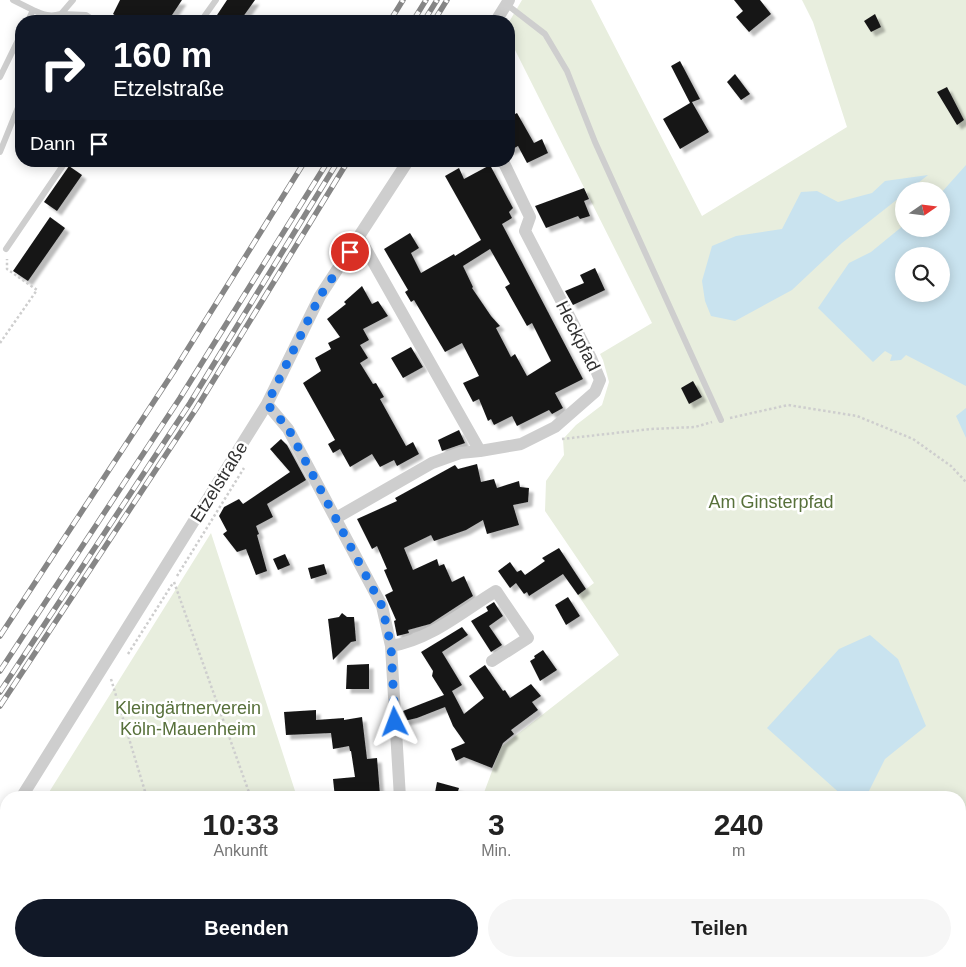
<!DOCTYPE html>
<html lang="de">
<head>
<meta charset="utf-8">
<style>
  :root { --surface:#fff; --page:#f6f6f6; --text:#222; --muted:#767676; --accent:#111827 }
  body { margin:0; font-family:Arial,sans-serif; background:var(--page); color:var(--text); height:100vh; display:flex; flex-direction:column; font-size:19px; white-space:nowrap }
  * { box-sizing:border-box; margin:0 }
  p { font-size:16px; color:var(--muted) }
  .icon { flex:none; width:28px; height:28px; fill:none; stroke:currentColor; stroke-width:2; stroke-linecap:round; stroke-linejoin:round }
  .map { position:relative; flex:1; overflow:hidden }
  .panel { position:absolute; left:0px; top:791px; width:966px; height:176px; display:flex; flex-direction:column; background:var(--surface); border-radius:20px 20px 0 0; box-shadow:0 2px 12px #0003 }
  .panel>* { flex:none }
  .guide { position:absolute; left:15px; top:15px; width:500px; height:152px; border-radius:20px; box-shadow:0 2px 12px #0003; background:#111827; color:#fff; overflow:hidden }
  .needle { width:32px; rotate:76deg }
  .fabs { position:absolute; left:895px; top:182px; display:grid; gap:10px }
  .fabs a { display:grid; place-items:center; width:55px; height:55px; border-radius:50%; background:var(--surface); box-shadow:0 2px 12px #0003; font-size:25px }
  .pin { position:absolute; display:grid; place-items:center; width:42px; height:42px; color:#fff; margin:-21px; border:2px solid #fff; border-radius:50%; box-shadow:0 1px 5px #0007 }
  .me { position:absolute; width:55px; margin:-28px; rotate:357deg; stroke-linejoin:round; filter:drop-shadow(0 0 4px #0008) }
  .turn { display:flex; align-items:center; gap:18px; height:105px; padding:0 15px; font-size:22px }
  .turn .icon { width:65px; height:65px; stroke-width:2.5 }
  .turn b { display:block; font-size:35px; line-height:42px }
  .then { display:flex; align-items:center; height:48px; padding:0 15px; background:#0003; gap:10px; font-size:19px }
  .eta { display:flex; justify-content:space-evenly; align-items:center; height:85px; text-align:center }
  .eta b { font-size:30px; font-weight:600; line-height:35px }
  .cta { display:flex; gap:10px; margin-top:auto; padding:10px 15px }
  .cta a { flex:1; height:58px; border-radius:30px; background:var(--accent); color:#fff; font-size:20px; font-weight:600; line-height:58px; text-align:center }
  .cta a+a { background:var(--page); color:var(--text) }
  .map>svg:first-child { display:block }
  .green { fill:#e8eede; fill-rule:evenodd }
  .water { fill:#c9e3ef; fill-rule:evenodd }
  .building { fill:#181818; fill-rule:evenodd; filter:url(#shadow) }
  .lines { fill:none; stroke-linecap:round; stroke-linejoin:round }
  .path { stroke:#cecece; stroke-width:2.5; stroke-dasharray:2.5 2.5; stroke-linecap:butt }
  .lane { stroke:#cecece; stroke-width:6 }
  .street { stroke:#cecece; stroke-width:12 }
  .rail-casing { stroke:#868686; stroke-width:5.5 }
  .rail { stroke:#fff; stroke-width:4; stroke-dasharray:11; stroke-linecap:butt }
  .route { stroke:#1a73e8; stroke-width:9; stroke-dasharray:0 16.2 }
  .labels { text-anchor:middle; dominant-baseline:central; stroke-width:5; stroke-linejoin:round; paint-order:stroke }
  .street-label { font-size:18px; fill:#313131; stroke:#fff }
  .park-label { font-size:18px; fill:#57703a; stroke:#fff }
</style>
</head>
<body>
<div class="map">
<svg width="966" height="967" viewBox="0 0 966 967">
  <defs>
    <filter id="shadow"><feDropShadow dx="4.5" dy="4.5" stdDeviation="1" flood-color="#0004"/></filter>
  </defs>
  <rect width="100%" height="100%" fill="#fff"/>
  <path class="green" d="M522,0H591L702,216L847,127L813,22L802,0H966V967H783L787,961H960V798H482L501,747L619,655L578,595L594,583L545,511L546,481L564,455L563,439L576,425L602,405L609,382L603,360L600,354L652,323L509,38V22ZM904,191H941V229H904ZM904,256H941V294H904Z
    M211,533L297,797H46Z
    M6,861V961H350L352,967H0V871Z
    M420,961H642L637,967H422Z"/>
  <path class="water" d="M966,165V386L906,355L901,360L890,361L892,355L885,351L873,362L818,308L849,263L871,252L904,225V229H941V193ZM904,256H941V294H904Z
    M928,175L908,191H904V194L842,243L792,290L735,321L711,316L705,301L702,281L712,246L736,236L782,229L801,192L817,191L838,202L872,193L885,181Z
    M966,408V438L956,416Z
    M870,635L898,659L926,726L885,759L866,797H844L767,728L839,649Z"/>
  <path class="building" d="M120,0H182L168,21H123L113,14Z
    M227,0H255L240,21H213Z
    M734,0H760L771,14L749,32L736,17L743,11Z
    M875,14L881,27L871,32L864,21Z
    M680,61L700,99L692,102L709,132L680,149L663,119L690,103L671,66Z
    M735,74L750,94L741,100L727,82Z
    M947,87L964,120L957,125L937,92Z
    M517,113L534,143L542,139L548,153L527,163L518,146L509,151V117Z
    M490,165L513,208L509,212L512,218L502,224L583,379L555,393L563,408L552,414L549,410L517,426L512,416L494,425L491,419L488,421L479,399L473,402L463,383L479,376L462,343L445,352L414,300L411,302L405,292L408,290L384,249L410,233L419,248L411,253L421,273L454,254L455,256L481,240L445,176L459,168L464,179ZM490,249L510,284L505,287L527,326L532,323L551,361L527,376L515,354L511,357L496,328L500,326L491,316L472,288L473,287L463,266Z
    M69,166L82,175L57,211L44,202Z
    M584,188L589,199L584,201L590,216L580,219L578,216L546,228L535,206Z
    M50,217L65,228L28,281L13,271Z
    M595,268L605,290L573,305L565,291L584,283L580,275Z
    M362,286L372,304L378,301L388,316L363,329L369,340L360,345L368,358L360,363L373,384L376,383L384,397L380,399L406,446L413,442L419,454L397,466L394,460L380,467L372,454L350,467L340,449L333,453L328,444L335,440L303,383L321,371L315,358L331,349L328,343L340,337L327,319L346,304L344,302Z
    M411,347L423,367L403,378L391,358Z
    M693,381L702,397L689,404L681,388Z
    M459,430L465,443L442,451L438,440Z
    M281,439L287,445L306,480L267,504L273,517L256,526L259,534L257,535L267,571L256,575L246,549L237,552L223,534L227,531L219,516L224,507L239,499L243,504L290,472L270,449Z
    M477,464L481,482L494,479L497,488L519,481L520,487L529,488L528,502L513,505L519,525L487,534L483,520L466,530L434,541L431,535L404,548L413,570L437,559L439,566L444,564L452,582L464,576L473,596L430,624L408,630L409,633L397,636L394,621L396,620L385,595L393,591L384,570L387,569L377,546L372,549L357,519L397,501L395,498L455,465L458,469Z
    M559,548L586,589L578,595L563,574L529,596L527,592L524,594L516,583L510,588L498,571L510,562L517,572L521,570L525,575L545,561L542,558Z
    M285,554L290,565L278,570L273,559Z
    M324,564L327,574L311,579L308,568Z
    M568,597L580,616L566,625L555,605Z
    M494,602L503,616L489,626L502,645L491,652L471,621L488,611L486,607Z
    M342,613L347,617H354L356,641L351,642L333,660L328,619L339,617Z
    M462,627L468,635L442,652L462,685L452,691L464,714L484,698L469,676L485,665L503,691L505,690L510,698L531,684L541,696L532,702L538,710L511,730L514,734L503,743L492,768L464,757L456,761L451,749L465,743L453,726L445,707L417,718L404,721L403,711L444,695L432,676L433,671L421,652Z
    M543,650L557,670L540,681L530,661L535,658L534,656Z
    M369,664V689H346L347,665Z
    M316,710V720L344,718V720L362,717L367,759L377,758L380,795H370V798H335L333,779L355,777L351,751H350L349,746L333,749L331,733L286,735L284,712Z
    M437,782L459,788L456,798H434Z"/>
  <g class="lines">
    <path class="path" d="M0,343L37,290L7,269V259
      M730,418L788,405L857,416L913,439L951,466L966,482
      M562,439L651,429L695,427L712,422
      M177,576L244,468
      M174,582L251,798
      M128,654L173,583
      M111,679L147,798
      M0,866L6,882
      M37,961L39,967
      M197,961L199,967
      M310,961L313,967"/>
    <path class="lane" d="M13,0L33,10
      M73,0L61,14L86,15L95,21
      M506,4L545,34L567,71L595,142L721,420
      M28,21L33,10C44,15 50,17 61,14
      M201,21L216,0
      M0,77L21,34
      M0,152L21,100
      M6,249L66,161"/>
    <path class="street" d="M496,21L509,0
      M359,237L480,451
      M267,404L288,429L382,606L391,646L400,798
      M336,518L432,463L460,453L480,451L521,444L555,427L595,392L600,380L591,358L525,231L530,217L503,161
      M391,646C430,640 463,611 496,591L528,638L492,661
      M21,798L267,404L320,296L408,161
      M0,831L6,821
      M409,961L412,967
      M711,967L715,961"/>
    <defs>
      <path id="rail" d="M390,21L403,0
        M413,21L426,0
        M424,21L437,0
        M434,21L447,0
        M0,636L174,371L305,161
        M0,671L180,398L328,161
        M0,692L190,403L338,161
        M0,706L196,409L348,161"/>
    </defs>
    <use href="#rail" class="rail-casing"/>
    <use href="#rail" class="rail"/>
  </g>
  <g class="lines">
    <path class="route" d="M350,252L320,296L267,404L288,428L382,606L391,646L395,722"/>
  </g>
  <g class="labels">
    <g class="street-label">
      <text transform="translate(578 336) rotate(63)">Heckpfad</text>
      <text transform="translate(219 482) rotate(-58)">Etzelstraße</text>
    </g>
    <g class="park-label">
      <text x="771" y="502">Am Ginsterpfad</text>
      <text x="188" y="708">Kleingärtnerverein<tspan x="188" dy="21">Köln-Mauenheim</tspan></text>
    </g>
  </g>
</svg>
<div class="fabs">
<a><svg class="needle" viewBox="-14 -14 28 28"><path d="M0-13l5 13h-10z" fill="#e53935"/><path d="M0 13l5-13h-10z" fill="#767676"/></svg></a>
<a><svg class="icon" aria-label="search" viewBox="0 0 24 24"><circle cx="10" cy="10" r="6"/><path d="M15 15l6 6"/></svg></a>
</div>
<div class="pin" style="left:350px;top:252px;background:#d93025"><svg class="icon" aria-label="arrive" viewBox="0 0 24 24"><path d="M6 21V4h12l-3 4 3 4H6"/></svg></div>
<svg class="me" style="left:395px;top:722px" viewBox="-20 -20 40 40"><path d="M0-17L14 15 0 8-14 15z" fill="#1a73e8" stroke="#fff" stroke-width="4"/></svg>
<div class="guide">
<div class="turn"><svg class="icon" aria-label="right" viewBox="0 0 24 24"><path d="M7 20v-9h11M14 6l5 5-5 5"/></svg><div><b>160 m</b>Etzelstraße</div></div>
<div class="then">Dann<svg class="icon" aria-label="arrive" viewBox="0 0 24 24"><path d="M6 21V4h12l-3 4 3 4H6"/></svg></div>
</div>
<section class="panel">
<div class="eta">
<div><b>10:33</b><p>Ankunft</p></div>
<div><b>3</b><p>Min.</p></div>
<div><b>240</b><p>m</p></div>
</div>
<div class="cta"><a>Beenden</a><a>Teilen</a></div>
</section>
</div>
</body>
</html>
